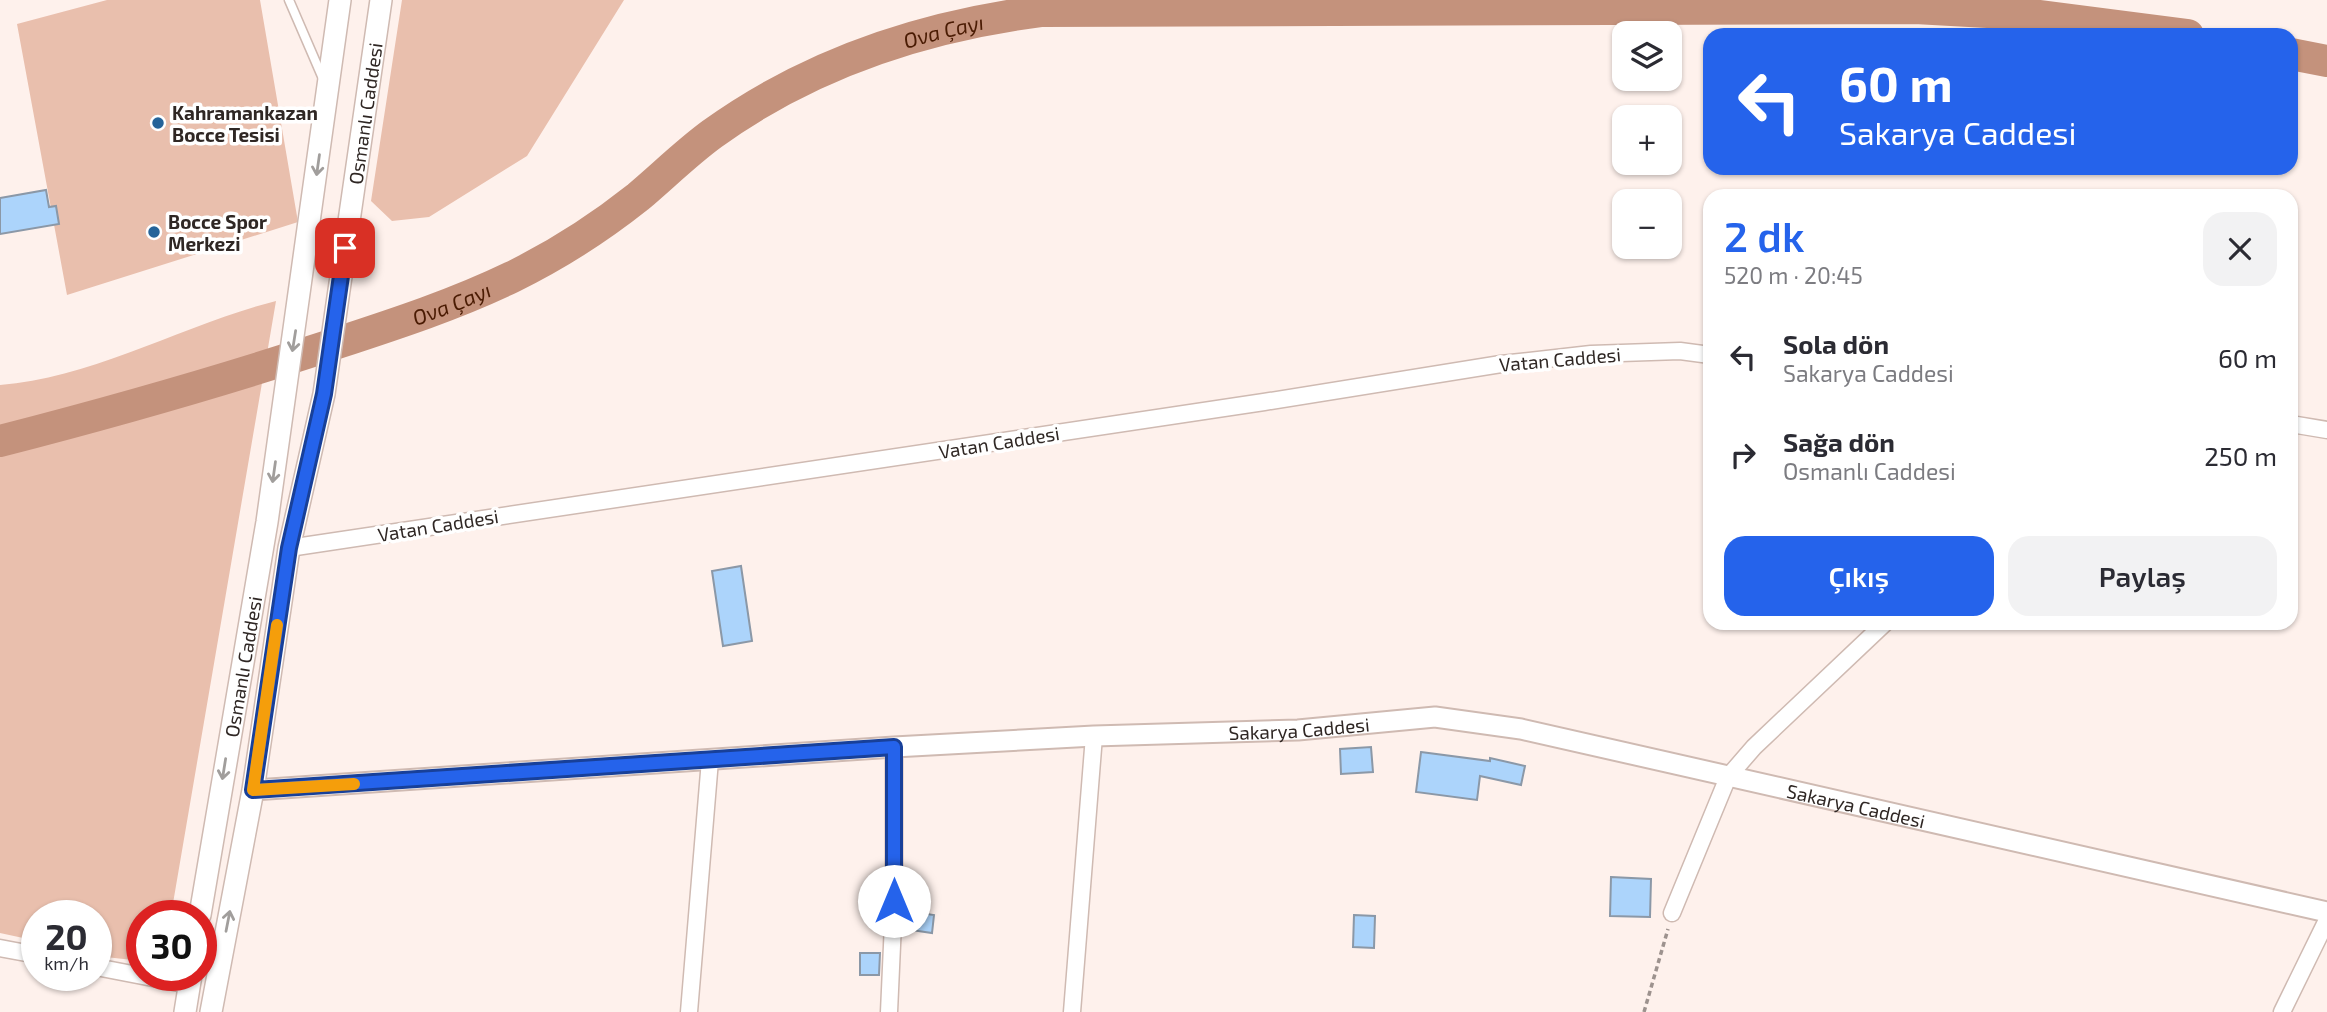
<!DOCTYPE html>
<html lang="tr">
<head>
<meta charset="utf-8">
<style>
  :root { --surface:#fff; --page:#f2f2f3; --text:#2b2b33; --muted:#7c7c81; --accent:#2563eb }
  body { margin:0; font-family:"Exo 2",sans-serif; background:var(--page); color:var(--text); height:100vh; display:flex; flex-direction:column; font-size:26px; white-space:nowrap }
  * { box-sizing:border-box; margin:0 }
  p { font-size:23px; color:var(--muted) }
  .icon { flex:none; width:38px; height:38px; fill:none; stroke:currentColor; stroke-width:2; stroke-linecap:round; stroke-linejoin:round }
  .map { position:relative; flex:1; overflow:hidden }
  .side { position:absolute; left:1703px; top:189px; width:595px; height:441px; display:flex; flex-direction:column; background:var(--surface); border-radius:21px; box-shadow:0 2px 5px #0004 }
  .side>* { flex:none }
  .banner { position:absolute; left:1703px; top:28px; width:595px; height:147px; border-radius:21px; box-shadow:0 2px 5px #0004; background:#2563eb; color:#fff; overflow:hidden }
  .fabs { position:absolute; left:1612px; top:21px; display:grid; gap:14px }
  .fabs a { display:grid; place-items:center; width:70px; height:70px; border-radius:14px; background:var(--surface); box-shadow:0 2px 5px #0004; font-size:35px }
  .speed { position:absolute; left:21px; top:900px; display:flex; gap:14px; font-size:35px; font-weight:700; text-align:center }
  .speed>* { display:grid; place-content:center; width:91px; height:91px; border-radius:50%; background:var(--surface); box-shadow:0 2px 5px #0004; line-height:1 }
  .speed small { font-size:18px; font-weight:400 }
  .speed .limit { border:10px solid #d22; background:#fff; color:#111 }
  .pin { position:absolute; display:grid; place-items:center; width:60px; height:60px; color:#fff; margin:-30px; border-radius:14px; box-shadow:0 4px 10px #0006 }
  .me { position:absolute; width:77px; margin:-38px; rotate:0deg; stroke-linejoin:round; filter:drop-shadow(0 0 5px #0008) }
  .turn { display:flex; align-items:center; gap:24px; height:147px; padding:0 21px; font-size:32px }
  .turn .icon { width:91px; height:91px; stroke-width:2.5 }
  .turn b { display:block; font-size:49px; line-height:60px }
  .round { display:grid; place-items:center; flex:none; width:74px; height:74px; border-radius:21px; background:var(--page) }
  .overview { display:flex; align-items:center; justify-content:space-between; height:119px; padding:0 21px }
  h1 { font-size:42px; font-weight:600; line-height:52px; color:var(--accent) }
  .action { display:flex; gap:14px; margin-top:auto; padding:14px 21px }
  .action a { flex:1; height:80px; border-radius:21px; background:var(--accent); color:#fff; font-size:28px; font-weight:600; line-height:80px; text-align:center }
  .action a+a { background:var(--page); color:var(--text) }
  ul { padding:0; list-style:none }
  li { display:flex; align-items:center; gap:21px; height:98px; padding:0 21px }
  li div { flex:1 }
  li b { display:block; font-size:26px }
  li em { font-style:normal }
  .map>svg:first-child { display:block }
  .green { fill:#e9bfad }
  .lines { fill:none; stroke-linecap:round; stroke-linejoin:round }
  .river { stroke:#c4927c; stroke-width:32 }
  .building { fill:#acd4fb; stroke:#8b98a7; stroke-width:2 }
  .service-casing { stroke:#cfbab2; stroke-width:11 }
  .minor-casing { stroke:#cfbab2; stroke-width:19 }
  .tertiary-casing { stroke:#cfbab2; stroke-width:23 }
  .secondary-casing { stroke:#cfbab2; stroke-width:24 }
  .path { stroke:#9d928e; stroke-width:3.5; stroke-dasharray:5 3.5; stroke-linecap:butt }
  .service { stroke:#fff; stroke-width:8 }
  .minor { stroke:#fff; stroke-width:16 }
  .tertiary { stroke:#fff; stroke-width:19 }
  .secondary { stroke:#fff; stroke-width:21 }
  .oneway { stroke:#a19e9c }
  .route-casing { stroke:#184099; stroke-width:18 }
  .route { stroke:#2563eb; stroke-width:12 }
  .slow { stroke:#f59e0b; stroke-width:12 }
  .poi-dot { fill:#256399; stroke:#fff; stroke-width:2.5 }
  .labels { text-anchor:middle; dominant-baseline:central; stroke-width:7; stroke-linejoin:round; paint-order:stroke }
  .poi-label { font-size:19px; font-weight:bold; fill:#2f2724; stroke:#fff; text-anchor:start }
  .street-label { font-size:19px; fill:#2f2724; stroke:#fff }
  .water-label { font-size:21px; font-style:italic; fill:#4a1b03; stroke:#fff }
</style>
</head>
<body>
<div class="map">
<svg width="2327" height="1012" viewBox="0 0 2327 1012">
  <rect width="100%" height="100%" fill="#fef1ec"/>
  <path class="green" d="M107,0H260L298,222L67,295L17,24Z
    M402,0H624L527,156L429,217L392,221L371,201Z
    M276,301L171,915H142V961L96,956V915H37V941L0,933V385C93,378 185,324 276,301Z"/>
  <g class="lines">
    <g class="river">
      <path d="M2291,54L2327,61"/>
      <path id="s1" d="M0,441C109,413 218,382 325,347C389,326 452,306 512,277C557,255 599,228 638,197C663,176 686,153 712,134C809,64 924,26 1042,11L1915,8L2024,14L2188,35"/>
    </g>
  </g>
  <path class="building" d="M46,190L49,207L56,206L59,224L0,234V198Z
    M741,566L752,641L723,646L712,571Z
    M1371,747L1373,772L1341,774L1340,749Z
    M1421,752L1490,761V758L1525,766L1521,785L1480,776L1477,800L1416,792Z
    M1611,877L1651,879L1650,917L1610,916Z
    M913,912L934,915L932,933L911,930Z
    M1354,915L1375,916L1374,948L1353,947Z
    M860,953H880L879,975H860Z"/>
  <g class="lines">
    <defs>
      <path id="service" d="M289,0L324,81"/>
      <path id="minor" d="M2291,424L2327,430
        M289,548L1264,402L1501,364L1591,354L1680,351L1710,355
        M1672,913L1728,777L1754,747L1885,623
        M0,948L37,955
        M96,967L189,985
        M689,1012L710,760
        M889,1012L894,901V747
        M1072,1012L1094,736
        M2282,1012L2327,920"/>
      <g id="tertiary">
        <path id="s2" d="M253,790L894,747L1094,736L1298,730L1435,717L1521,729L2327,912"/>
      </g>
      <g id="secondary">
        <path id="s3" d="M200,915L267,522L340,0"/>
        <path d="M185,1012L191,975"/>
        <path id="s4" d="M211,1012L253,790L289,548L324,394L381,0"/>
      </g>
    </defs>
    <use href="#service" class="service-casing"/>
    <use href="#minor" class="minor-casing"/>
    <use href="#tertiary" class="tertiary-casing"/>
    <use href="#secondary" class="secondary-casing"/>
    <path class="path" d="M1644,1012L1668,929"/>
    <use href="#service" class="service"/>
    <use href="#minor" class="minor"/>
    <use href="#tertiary" class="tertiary"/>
    <use href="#secondary" class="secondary"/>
  </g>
  <defs><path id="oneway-shaft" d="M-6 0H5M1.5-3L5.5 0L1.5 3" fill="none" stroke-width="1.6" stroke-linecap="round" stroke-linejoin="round" transform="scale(1.75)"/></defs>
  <g class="oneway">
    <use href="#oneway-shaft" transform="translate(318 165) rotate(98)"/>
    <use href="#oneway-shaft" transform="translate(294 341) rotate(99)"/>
    <use href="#oneway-shaft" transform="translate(274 472) rotate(98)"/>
    <use href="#oneway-shaft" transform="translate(224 769) rotate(99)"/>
    <use href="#oneway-shaft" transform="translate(228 921) rotate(-79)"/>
  </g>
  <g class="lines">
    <defs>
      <path id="route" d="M345,248L324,394L289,548L253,790L894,747V901"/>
    </defs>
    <use href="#route" class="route-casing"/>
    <use href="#route" class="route"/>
    <path class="slow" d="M277,625L253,790L354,784"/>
  </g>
  <g class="poi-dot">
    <circle cx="158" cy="123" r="7"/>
    <circle cx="154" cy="232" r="7"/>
  </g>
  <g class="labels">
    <g class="poi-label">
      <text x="172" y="112">Kahramankazan<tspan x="172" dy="22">Bocce Tesisi</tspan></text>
      <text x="168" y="221">Bocce Spor<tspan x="168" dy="22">Merkezi</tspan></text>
    </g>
    <g class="street-label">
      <text stroke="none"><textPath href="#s4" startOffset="912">Osmanlı Caddesi</textPath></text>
      <text transform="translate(1560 359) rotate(-5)">Vatan Caddesi</text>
      <text transform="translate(999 442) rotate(-9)">Vatan Caddesi</text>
      <text transform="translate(438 525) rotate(-9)">Vatan Caddesi</text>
      <text stroke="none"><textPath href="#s3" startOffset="252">Osmanlı Caddesi</textPath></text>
      <text stroke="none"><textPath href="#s2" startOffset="1048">Sakarya Caddesi</textPath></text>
      <text stroke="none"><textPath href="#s2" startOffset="1615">Sakarya Caddesi</textPath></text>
    </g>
    <g class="water-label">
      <text stroke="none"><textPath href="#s1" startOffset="1040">Ova Çayı</textPath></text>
      <text stroke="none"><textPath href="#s1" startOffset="472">Ova Çayı</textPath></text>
    </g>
  </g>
</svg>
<div class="fabs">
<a><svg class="icon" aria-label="layers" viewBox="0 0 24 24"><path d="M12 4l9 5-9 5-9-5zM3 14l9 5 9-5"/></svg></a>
<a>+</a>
<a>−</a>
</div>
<div class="speed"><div>20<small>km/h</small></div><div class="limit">30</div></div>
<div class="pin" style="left:345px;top:248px;background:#d93025"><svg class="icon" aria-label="arrive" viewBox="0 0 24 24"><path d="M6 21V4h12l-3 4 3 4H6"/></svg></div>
<svg class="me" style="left:894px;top:901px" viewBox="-20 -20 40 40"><circle r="19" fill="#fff"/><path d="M0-13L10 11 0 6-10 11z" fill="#2563eb"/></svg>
<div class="banner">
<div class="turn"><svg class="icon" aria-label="left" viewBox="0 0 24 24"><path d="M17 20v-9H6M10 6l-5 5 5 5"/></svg><div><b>60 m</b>Sakarya Caddesi</div></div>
</div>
<section class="side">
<div class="overview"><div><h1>2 dk</h1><p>520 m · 20:45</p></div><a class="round"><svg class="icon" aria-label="close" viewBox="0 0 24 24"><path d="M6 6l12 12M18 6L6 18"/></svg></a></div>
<ul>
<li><svg class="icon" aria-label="left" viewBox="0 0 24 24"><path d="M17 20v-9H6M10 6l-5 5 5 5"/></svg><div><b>Sola dön</b><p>Sakarya Caddesi</p></div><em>60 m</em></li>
<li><svg class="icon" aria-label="right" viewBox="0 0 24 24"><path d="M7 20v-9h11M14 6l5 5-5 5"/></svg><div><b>Sağa dön</b><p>Osmanlı Caddesi</p></div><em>250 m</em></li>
</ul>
<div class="action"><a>Çıkış</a><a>Paylaş</a></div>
</section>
</div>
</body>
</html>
